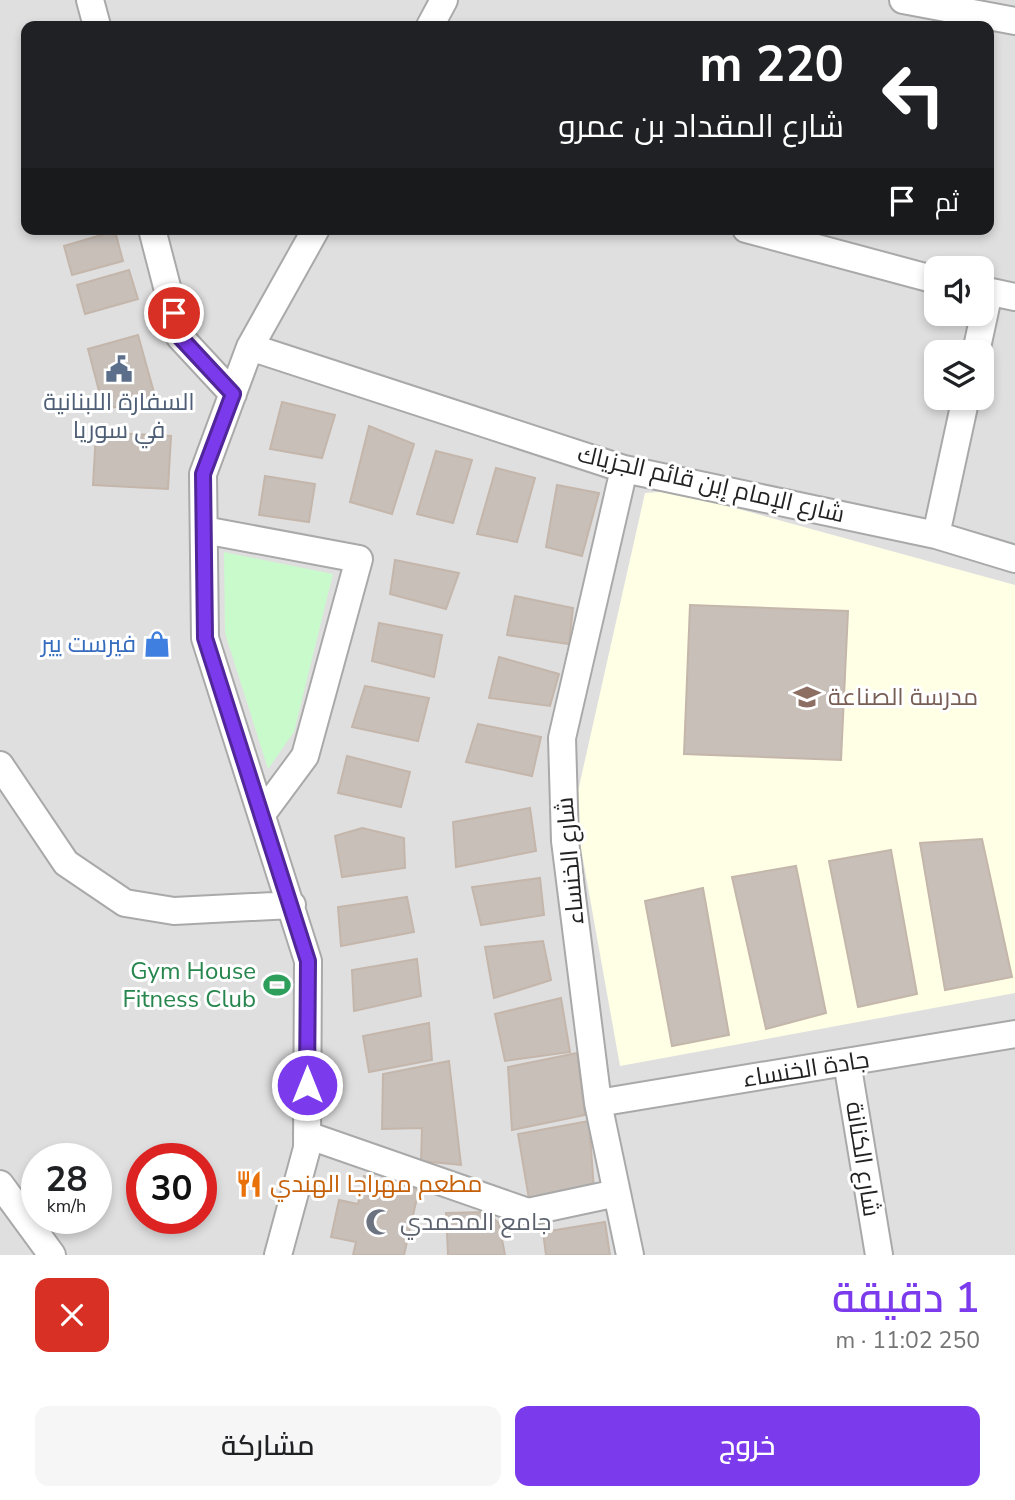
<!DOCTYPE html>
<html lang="ar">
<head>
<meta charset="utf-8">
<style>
  :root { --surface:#fff; --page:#f6f6f6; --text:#202124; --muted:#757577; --accent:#7c3aed }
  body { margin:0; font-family:"Nunito Sans",Cairo,sans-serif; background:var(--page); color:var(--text); direction:rtl; height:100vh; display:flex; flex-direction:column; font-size:26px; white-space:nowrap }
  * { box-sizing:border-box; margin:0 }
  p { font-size:23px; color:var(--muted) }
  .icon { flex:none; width:38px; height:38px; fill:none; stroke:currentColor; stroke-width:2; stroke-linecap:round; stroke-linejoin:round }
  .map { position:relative; height:1255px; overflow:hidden; direction:ltr }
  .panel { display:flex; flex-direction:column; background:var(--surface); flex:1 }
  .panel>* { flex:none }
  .guide { position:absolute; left:21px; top:21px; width:973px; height:214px; border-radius:14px; box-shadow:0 4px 10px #0003; direction:rtl; background:#202124; color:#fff; overflow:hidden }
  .controls { position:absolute; left:924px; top:256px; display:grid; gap:14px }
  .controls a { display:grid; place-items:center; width:70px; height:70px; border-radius:14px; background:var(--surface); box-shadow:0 4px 10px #0003; font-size:35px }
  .speed { position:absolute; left:21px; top:1143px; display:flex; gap:14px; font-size:35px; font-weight:700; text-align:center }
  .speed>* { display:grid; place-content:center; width:91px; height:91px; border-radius:50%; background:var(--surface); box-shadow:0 4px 10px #0003; line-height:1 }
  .speed small { font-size:18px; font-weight:400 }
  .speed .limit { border:10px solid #d22; background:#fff; color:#111 }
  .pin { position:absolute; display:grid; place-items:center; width:60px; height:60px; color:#fff; margin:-30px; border:4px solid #fff; border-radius:50%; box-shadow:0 2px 7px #0007 }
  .me { position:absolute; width:77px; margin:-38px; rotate:0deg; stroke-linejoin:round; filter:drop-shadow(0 0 5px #0008) }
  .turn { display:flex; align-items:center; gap:24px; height:147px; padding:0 35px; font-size:32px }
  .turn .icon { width:91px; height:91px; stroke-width:2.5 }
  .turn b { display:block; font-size:49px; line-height:60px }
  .then { display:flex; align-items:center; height:66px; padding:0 35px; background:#0003; gap:14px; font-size:26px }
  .round { display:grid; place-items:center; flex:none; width:74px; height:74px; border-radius:14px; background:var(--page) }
  .headline { display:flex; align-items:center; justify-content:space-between; height:119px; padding:0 35px }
  h1 { font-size:42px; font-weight:600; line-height:52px; color:var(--accent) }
  .button { display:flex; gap:14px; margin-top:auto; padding:14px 35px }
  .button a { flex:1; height:80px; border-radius:14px; background:var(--accent); color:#fff; font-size:28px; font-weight:600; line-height:80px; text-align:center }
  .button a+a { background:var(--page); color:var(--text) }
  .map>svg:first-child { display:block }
  .residential { fill:#e0dfdf; fill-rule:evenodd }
  .education { fill:#ffffe5 }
  .park { fill:#c8facc }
  .building { fill:#c7bfb8; stroke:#c4b6ab; stroke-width:2 }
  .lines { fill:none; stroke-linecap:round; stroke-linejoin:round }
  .minor-casing { stroke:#a9a9a9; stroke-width:30 }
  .minor { stroke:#fff; stroke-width:26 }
  .route-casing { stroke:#51269a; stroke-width:18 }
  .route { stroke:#7c3aed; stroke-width:12 }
  .labels { text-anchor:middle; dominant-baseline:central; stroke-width:6; stroke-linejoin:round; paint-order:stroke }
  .service-label { font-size:24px; fill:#4e5e75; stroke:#fff }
  .street-label { font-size:24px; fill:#222; stroke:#fff }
  .shop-label { font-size:24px; fill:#366cbe; stroke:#fff; text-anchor:end }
  .education-label { font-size:24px; fill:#785e54; stroke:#fff; text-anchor:start }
  .leisure-label { font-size:24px; fill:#27864d; stroke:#fff; text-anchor:end }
  .food-label { font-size:24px; fill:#c56008; stroke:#fff; text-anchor:start }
  .worship-label { font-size:24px; fill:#5b616d; stroke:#fff; text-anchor:start }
</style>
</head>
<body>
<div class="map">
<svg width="1015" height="1255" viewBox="0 0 1015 1255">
  <rect width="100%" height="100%" fill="#f2efe9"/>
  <path class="residential" d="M0,0H1015V1255H0ZM26,26H989V229H26ZM936,268H982V313H936ZM936,352H982V397H936ZM37,1158H96V1218H37ZM142,1158H201V1218H142Z"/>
  <path class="education" d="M673,491L1015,585V993L620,1066L574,809L645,493Z"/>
  <path class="park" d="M224,552L333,574L294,732L268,769L225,633Z"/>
  <path class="building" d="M115,231L123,261L72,275L64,246Z
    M129,270L138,299L85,314L77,285Z
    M138,335L155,396L104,410L88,349Z
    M282,402L335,415L322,458L270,449Z
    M369,426L414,444L392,514L350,502Z
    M96,432L171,436L168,489L93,485Z
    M436,451L472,460L453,523L417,514Z
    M496,468L535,478L517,542L477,534Z
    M265,476L315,484L309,522L259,515Z
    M557,485L599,493L582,556L546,547Z
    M395,560L459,573L446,609L390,594Z
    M515,596L573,608L569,644L507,635Z
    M690,605L848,611L841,760L684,754Z
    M379,623L442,635L434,677L372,661Z
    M499,657L559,674L550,706L489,698Z
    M365,686L429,698L418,741L352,727Z
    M478,724L541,737L532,776L466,762Z
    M347,756L410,772L401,807L338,793Z
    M530,808L536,851L456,867L453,822Z
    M362,828L404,838L405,868L342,877L335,836Z
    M982,839L1012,977L945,990L920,843Z
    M891,850L917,994L858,1007L829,861Z
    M796,866L826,1013L766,1029L732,877Z
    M540,878L544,915L481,925L472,887Z
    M703,888L729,1035L672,1046L645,901Z
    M407,897L414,932L341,946L338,907Z
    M543,941L551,980L494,998L485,947Z
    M417,959L421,996L354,1011L352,970Z
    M561,998L570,1052L505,1061L495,1014Z
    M429,1023L432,1060L369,1072L363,1036Z
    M577,1053L585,1115L512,1130L508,1067Z
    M449,1061L461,1165L421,1161L422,1128L382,1129L383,1074Z
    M589,1121L594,1190L530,1205L518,1134Z
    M364,1176L419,1189L404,1255H353L356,1242L331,1237L339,1200L358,1204Z
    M486,1212L499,1223L505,1255H448L446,1213Z
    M605,1222L610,1255H546L543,1232Z"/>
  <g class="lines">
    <defs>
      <path id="minor" d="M90,0L97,26
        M903,0L1015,21
        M430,26L444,0
        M152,229L180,337L233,394
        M746,229L936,280
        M982,290L1015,297
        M250,347L624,469L936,535L1015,559
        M976,352L989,292
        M624,469L562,738L565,841L598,1103L630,1255
        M204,530L359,559L305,756L262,814
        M936,535L966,397
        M0,765L66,863L125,903L174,911L292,905
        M847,1062L879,1255
        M598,1103L1015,1034
        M307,1135L528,1212L617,1193
        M0,1184L52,1255
        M278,1255L307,1148L308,961L205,638L203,474L250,347L316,229"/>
    </defs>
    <use href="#minor" class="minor-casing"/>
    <use href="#minor" class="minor"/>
  </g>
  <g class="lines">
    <defs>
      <path id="route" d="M174,313L180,337L233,394L203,474L205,638L308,961L307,1085"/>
    </defs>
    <use href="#route" class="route-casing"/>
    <use href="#route" class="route"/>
  </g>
  <defs>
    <symbol id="civic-bare" viewBox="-9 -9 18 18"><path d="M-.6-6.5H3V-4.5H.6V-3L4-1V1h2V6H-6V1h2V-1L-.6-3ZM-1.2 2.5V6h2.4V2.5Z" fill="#5c6f8a" stroke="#fff" stroke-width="2.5" paint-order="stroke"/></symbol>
    <symbol id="shop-bare" viewBox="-9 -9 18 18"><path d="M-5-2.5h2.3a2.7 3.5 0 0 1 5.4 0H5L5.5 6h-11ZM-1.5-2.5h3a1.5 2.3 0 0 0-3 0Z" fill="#3f7fe0" stroke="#fff" stroke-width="2.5" paint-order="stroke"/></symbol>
    <symbol id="school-bare" viewBox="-9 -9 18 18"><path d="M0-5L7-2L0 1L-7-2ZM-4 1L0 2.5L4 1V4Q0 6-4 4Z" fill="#8d6e63" stroke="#fff" stroke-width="2.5" paint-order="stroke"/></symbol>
    <symbol id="stadium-bare" viewBox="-9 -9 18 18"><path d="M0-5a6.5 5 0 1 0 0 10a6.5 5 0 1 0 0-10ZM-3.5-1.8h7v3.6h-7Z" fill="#2e9e5b" stroke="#fff" stroke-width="2.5" paint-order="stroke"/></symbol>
    <symbol id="restaurant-bare" viewBox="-9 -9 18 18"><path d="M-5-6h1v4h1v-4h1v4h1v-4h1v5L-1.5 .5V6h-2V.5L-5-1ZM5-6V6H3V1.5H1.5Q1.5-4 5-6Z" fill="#e8710a" stroke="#fff" stroke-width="2.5" paint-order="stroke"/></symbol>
    <symbol id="mosque-bare" viewBox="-9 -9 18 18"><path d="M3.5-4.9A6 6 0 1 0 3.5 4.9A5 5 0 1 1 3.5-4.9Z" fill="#6b7280" stroke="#fff" stroke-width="2.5" paint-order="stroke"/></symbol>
  </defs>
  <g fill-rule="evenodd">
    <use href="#civic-bare" x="100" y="350" width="38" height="38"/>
    <use href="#shop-bare" x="138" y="625" width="38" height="38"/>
    <use href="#school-bare" x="788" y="678" width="38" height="38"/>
    <use href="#stadium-bare" x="258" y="966" width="38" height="38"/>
    <use href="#restaurant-bare" x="230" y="1165" width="38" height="38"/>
    <use href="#mosque-bare" x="360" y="1203" width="38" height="38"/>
  </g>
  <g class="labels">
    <g class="service-label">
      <text x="119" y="402">السفارة اللبنانية<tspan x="119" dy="28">في سوريا</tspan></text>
    </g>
    <g class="street-label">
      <text transform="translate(711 484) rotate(13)">شارع الإمام إبن قائم الجزياك</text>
      <text transform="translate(570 861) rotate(-95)">شارع الخنساء</text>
      <text transform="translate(806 1069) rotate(-9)">جادة الخنساء</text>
      <text transform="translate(863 1159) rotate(81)">شارع الكنانة</text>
    </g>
    <g class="shop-label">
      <text x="136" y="644">فيرست يير</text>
    </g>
    <g class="education-label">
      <text x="828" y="697">مدرسة الصناعة</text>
    </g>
    <g class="leisure-label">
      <text x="256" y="971">Gym House<tspan x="256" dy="28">Fitness Club</tspan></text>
    </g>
    <g class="food-label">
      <text x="270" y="1184">مطعم مهراجا الهندي</text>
    </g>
    <g class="worship-label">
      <text x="400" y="1222">جامع المحمدي</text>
    </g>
  </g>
</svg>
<div class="controls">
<a><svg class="icon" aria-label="sound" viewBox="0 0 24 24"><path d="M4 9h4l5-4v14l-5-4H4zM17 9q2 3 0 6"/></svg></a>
<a><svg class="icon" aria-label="layers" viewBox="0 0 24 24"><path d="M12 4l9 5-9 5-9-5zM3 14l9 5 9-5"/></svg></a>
</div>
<div class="speed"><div>28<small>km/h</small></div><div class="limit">30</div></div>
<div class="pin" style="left:174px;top:313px;background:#d93025"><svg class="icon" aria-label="arrive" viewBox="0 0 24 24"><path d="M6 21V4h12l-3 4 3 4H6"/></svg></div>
<svg class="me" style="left:307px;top:1085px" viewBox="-20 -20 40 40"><circle r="17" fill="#7c3aed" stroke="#fff" stroke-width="3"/><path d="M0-11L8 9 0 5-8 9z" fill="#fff"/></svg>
<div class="guide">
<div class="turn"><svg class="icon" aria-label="left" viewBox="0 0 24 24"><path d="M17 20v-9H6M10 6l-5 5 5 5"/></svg><div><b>220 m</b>شارع المقداد بن عمرو</div></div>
<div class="then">ثم<svg class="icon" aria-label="arrive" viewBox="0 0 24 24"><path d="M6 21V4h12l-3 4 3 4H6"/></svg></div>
</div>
</div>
<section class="panel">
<div class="headline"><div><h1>1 دقيقة</h1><p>250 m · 11:02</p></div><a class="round" style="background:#d93025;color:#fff"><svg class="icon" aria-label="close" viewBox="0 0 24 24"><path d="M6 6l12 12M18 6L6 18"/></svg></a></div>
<div class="button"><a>خروج</a><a>مشاركة</a></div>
</section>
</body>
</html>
